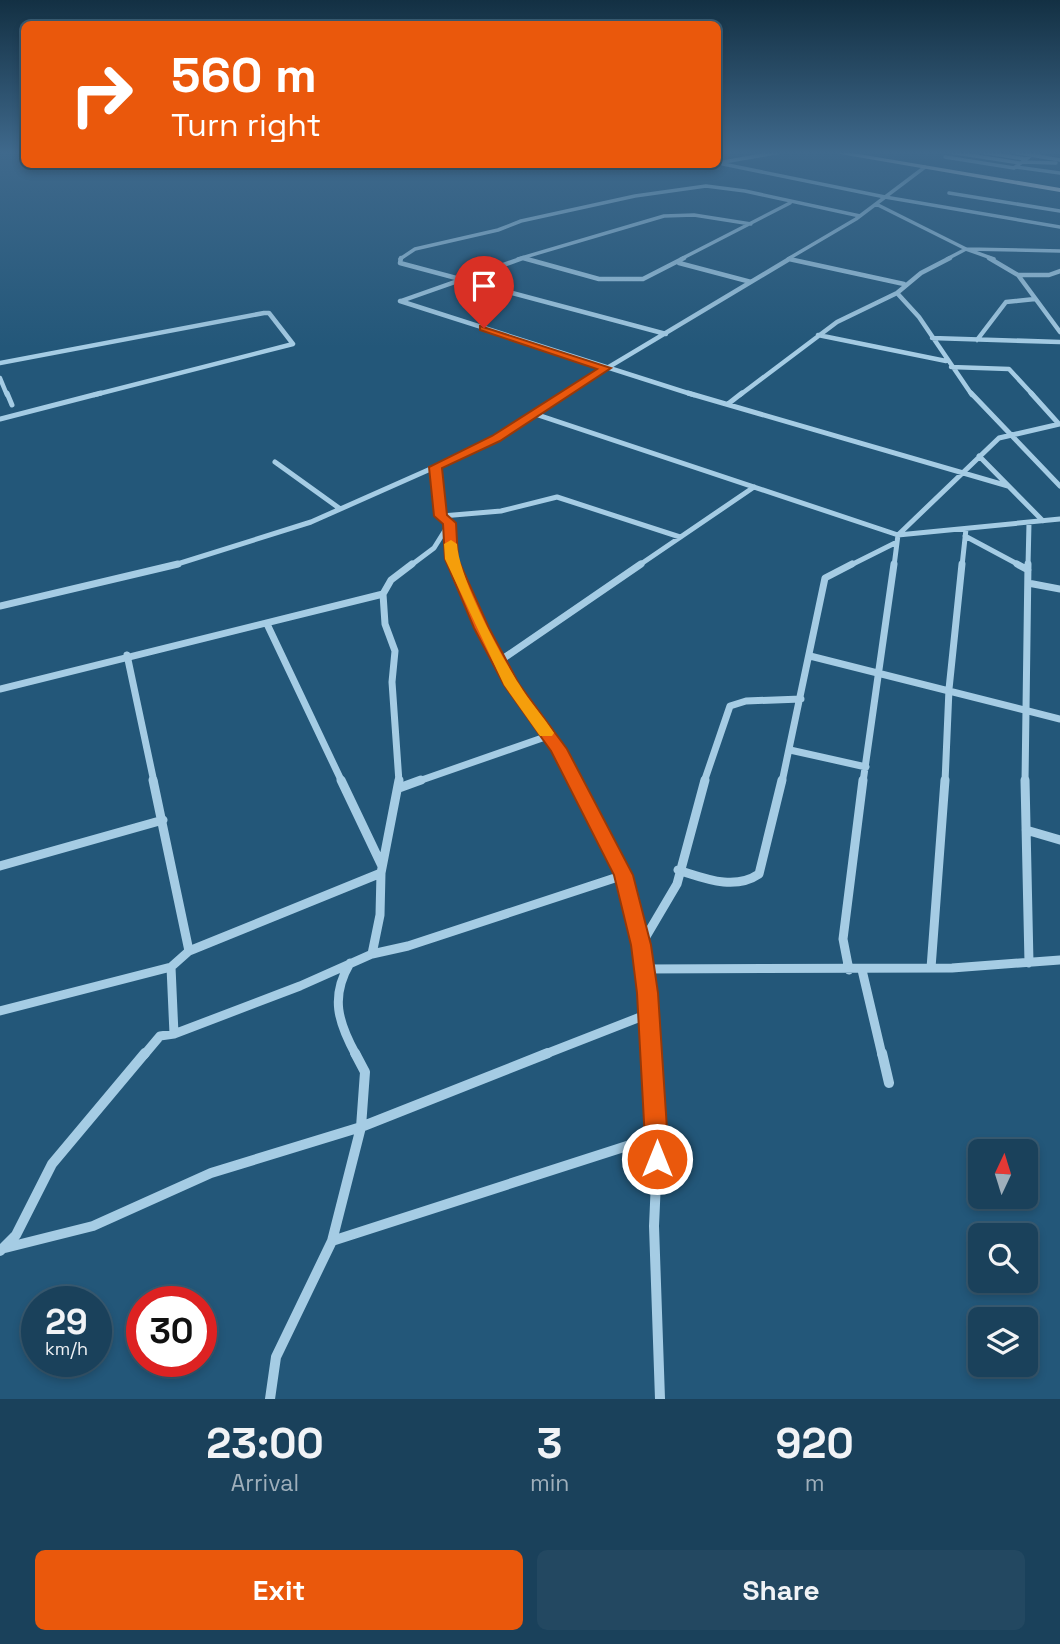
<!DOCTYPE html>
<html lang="en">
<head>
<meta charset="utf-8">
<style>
  :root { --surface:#1a415b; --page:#234861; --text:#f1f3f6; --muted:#9fafbb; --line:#385a71; --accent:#ea580c }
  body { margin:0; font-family:"Space Grotesk",sans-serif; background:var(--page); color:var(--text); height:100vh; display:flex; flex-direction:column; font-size:26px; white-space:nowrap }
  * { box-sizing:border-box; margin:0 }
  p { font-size:23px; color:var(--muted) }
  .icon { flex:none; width:38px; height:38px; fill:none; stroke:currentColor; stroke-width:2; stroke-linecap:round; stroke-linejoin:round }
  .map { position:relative; height:1399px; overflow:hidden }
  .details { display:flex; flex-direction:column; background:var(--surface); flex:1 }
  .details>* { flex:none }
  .top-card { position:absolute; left:21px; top:21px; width:700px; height:147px; border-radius:10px; box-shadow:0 4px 10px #0003,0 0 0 2px var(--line); background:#ea580c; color:#fff; overflow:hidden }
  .needle { width:46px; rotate:4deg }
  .controls { position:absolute; left:968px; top:1139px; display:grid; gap:14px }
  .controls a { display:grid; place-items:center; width:70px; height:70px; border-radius:10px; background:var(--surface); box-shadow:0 4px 10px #0003,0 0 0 2px var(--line); font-size:35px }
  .speed { position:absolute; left:21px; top:1286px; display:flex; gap:14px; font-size:35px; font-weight:700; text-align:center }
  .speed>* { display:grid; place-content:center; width:91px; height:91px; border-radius:50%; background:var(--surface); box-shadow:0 4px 10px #0003,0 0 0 2px var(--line); line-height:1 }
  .speed small { font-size:18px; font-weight:400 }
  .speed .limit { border:10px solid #d22; background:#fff; color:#111 }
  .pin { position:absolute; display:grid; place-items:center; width:60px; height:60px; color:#fff; margin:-72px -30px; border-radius:50% 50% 50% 0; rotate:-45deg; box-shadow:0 0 7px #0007 }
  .pin .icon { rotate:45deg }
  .me { position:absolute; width:77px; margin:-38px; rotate:0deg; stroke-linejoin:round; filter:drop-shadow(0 0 5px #0008) }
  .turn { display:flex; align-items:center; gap:24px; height:147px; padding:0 35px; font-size:32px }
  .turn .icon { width:91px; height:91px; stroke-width:2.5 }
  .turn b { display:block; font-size:49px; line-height:60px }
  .eta { display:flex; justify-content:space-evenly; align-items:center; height:119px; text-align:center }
  .eta b { font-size:42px; font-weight:800; line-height:49px }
  .action { display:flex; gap:14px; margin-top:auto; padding:14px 35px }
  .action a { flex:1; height:80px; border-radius:10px; background:var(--accent); color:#fff; font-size:28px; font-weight:800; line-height:80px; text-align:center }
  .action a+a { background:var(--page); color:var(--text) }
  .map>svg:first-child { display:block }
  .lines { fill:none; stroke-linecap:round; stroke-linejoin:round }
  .street-far5 { stroke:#a5cce4; stroke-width:3.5 }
  .street-far4 { stroke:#a5cce4; stroke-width:4.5 }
  .street-far3 { stroke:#a5cce4; stroke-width:5 }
  .street-far2 { stroke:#a5cce4; stroke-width:7 }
  .street-far1 { stroke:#a5cce4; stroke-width:9 }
  .street { stroke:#a5cce4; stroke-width:10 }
  .primary { fill:#e5f2fc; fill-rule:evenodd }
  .route { fill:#ea580c; stroke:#983908; stroke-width:2 }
  .slow { fill:#f59e0b }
</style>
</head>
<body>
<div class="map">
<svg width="1060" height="1399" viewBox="0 0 1060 1399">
  <rect width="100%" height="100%" fill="#235779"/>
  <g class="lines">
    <path class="street-far5" d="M976,151L1025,159
      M1008,151L1060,160
      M950,152L1019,163
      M945,157L1014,168L1037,151
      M1022,162L1056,163
      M718,163L786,151
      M723,164L885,197L1060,227
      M667,165L675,164
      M1016,167L1060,173
      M949,193L1060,211
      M876,204L966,249L994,259
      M523,258L528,259
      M400,259L415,249L498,230L521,221L635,196L706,186L745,191L860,216
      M518,259L664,216L694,215L751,224
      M681,259L790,203
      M788,259L856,219L925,167
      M947,259L966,249L1060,251"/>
    <path class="street-far4" d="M401,258L400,263L666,334
      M523,258L599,279H643L684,258
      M989,258L1018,275L1060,332
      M789,259L904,284
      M679,263L751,282
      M1018,275H1049L1060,271
      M897,293L919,317L972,395
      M400,301L694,395
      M401,301L523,258
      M818,335L946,361
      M932,338L1060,342
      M977,340L1006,302L1035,299
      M0,363L264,313H269L293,344L94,395
      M951,367L1009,369L1033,395
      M0,378L7,395
      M562,395L791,258
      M740,395L837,322L897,293L921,273L950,258"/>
    <path class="street-far3" d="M7,393L12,405
      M688,393L1008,486
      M971,393L1060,486
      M1031,393L1059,424
      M728,404L742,393
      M535,414L898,535L1060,519
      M0,419L101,393
      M979,456L1043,521
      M275,462L339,508
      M442,516L501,511L557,497L680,537
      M965,536L1021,566
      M171,566L311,522L435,467
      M410,566L434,548L449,524
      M455,566L450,523L441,516L435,467L496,438L564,393
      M638,566L754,487
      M849,566L897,542
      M894,566L898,535L999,438L1060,424
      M962,566L966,529
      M1028,566L1029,523"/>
    <path class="street-far2" d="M454,564C472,605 489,649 513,687C534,719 557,748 575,782
      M1017,564L1028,570
      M1028,583L1060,589
      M0,606L178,564
      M267,624L342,782
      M127,655L154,782
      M810,656L1060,719
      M501,660L641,564
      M0,689L383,594
      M790,750L866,767
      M399,782L392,682L395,651L385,624L383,594L391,580L412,564
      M416,782L548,736
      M704,782L730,706L746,701L801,699
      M782,782L825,578L852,564
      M863,782L894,564
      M945,782L949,689L962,564
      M1025,782L1028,564"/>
    <path class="street-far1" d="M153,780L189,951
      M341,780L382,866
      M574,780L624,875L641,945L651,1055
      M1025,780L1029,963
      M399,788L421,780
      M1026,830L1060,840
      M0,866L163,820
      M678,870C704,878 734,891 759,874L782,780
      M641,945L677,884L705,780
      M372,954L380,915L381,873L399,780
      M350,963C330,997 338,1022 356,1055
      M171,967L174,1034
      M931,968L945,780
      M644,969L952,968L1060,960
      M849,970L843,939L863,780
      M862,970L882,1055
      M0,1011L171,967L189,951L381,873
      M144,1055L160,1036L174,1034L300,986L372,954L408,946L624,875
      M543,1055L648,1014"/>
    <path class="street" d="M651,1053L658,1136L654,1226L660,1399
      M882,1053L889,1083
      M332,1241L658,1136
      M5,1248L93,1226L211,1173L361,1127L548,1053
      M0,1251L16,1235L52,1164L145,1053
      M270,1399L276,1357L332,1241L361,1127L365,1072L355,1053"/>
    <path class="primary" d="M823,151H841L1060,188V192Z"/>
  </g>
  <linearGradient id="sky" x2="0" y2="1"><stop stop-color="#133043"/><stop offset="0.44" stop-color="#3f698c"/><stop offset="1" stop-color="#3f698c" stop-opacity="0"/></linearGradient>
  <rect width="1060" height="347" fill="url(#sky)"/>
  <path class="route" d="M480,326L611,368L500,441L442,468L447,515L456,523L458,559L489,628L519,684L567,749L633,875L651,945L658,993L669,1159L666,1167L657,1170L649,1167L646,1159L637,993L631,945L614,875L551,751L504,685L474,628L445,559L443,524L434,516L429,467L492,436L597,369L480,330Z"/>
  <path class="slow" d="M451,540L457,544C459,578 499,653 519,684C529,701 543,716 554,733L552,736H540L504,685L445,559L444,544Z"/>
</svg>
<div class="controls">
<a><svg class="needle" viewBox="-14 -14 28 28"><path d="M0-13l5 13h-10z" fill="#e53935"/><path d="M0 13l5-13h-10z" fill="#9fafbb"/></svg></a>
<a><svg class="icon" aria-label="search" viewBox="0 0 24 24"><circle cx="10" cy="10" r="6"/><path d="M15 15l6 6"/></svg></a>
<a><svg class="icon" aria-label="layers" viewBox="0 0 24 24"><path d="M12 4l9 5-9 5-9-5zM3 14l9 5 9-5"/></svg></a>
</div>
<div class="speed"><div>29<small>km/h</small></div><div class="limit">30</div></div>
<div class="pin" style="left:484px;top:328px;background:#d93025"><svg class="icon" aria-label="arrive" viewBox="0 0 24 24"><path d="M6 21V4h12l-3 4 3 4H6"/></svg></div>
<svg class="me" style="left:657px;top:1159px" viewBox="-20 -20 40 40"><circle r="17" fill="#ea580c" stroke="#fff" stroke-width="3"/><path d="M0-11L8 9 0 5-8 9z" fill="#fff"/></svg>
<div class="top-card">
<div class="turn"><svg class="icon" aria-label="right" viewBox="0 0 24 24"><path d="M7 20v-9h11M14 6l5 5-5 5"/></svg><div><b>560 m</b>Turn right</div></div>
</div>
</div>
<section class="details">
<div class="eta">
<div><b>23:00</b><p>Arrival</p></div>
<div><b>3</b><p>min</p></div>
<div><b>920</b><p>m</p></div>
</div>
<div class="action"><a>Exit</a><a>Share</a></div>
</section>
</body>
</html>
